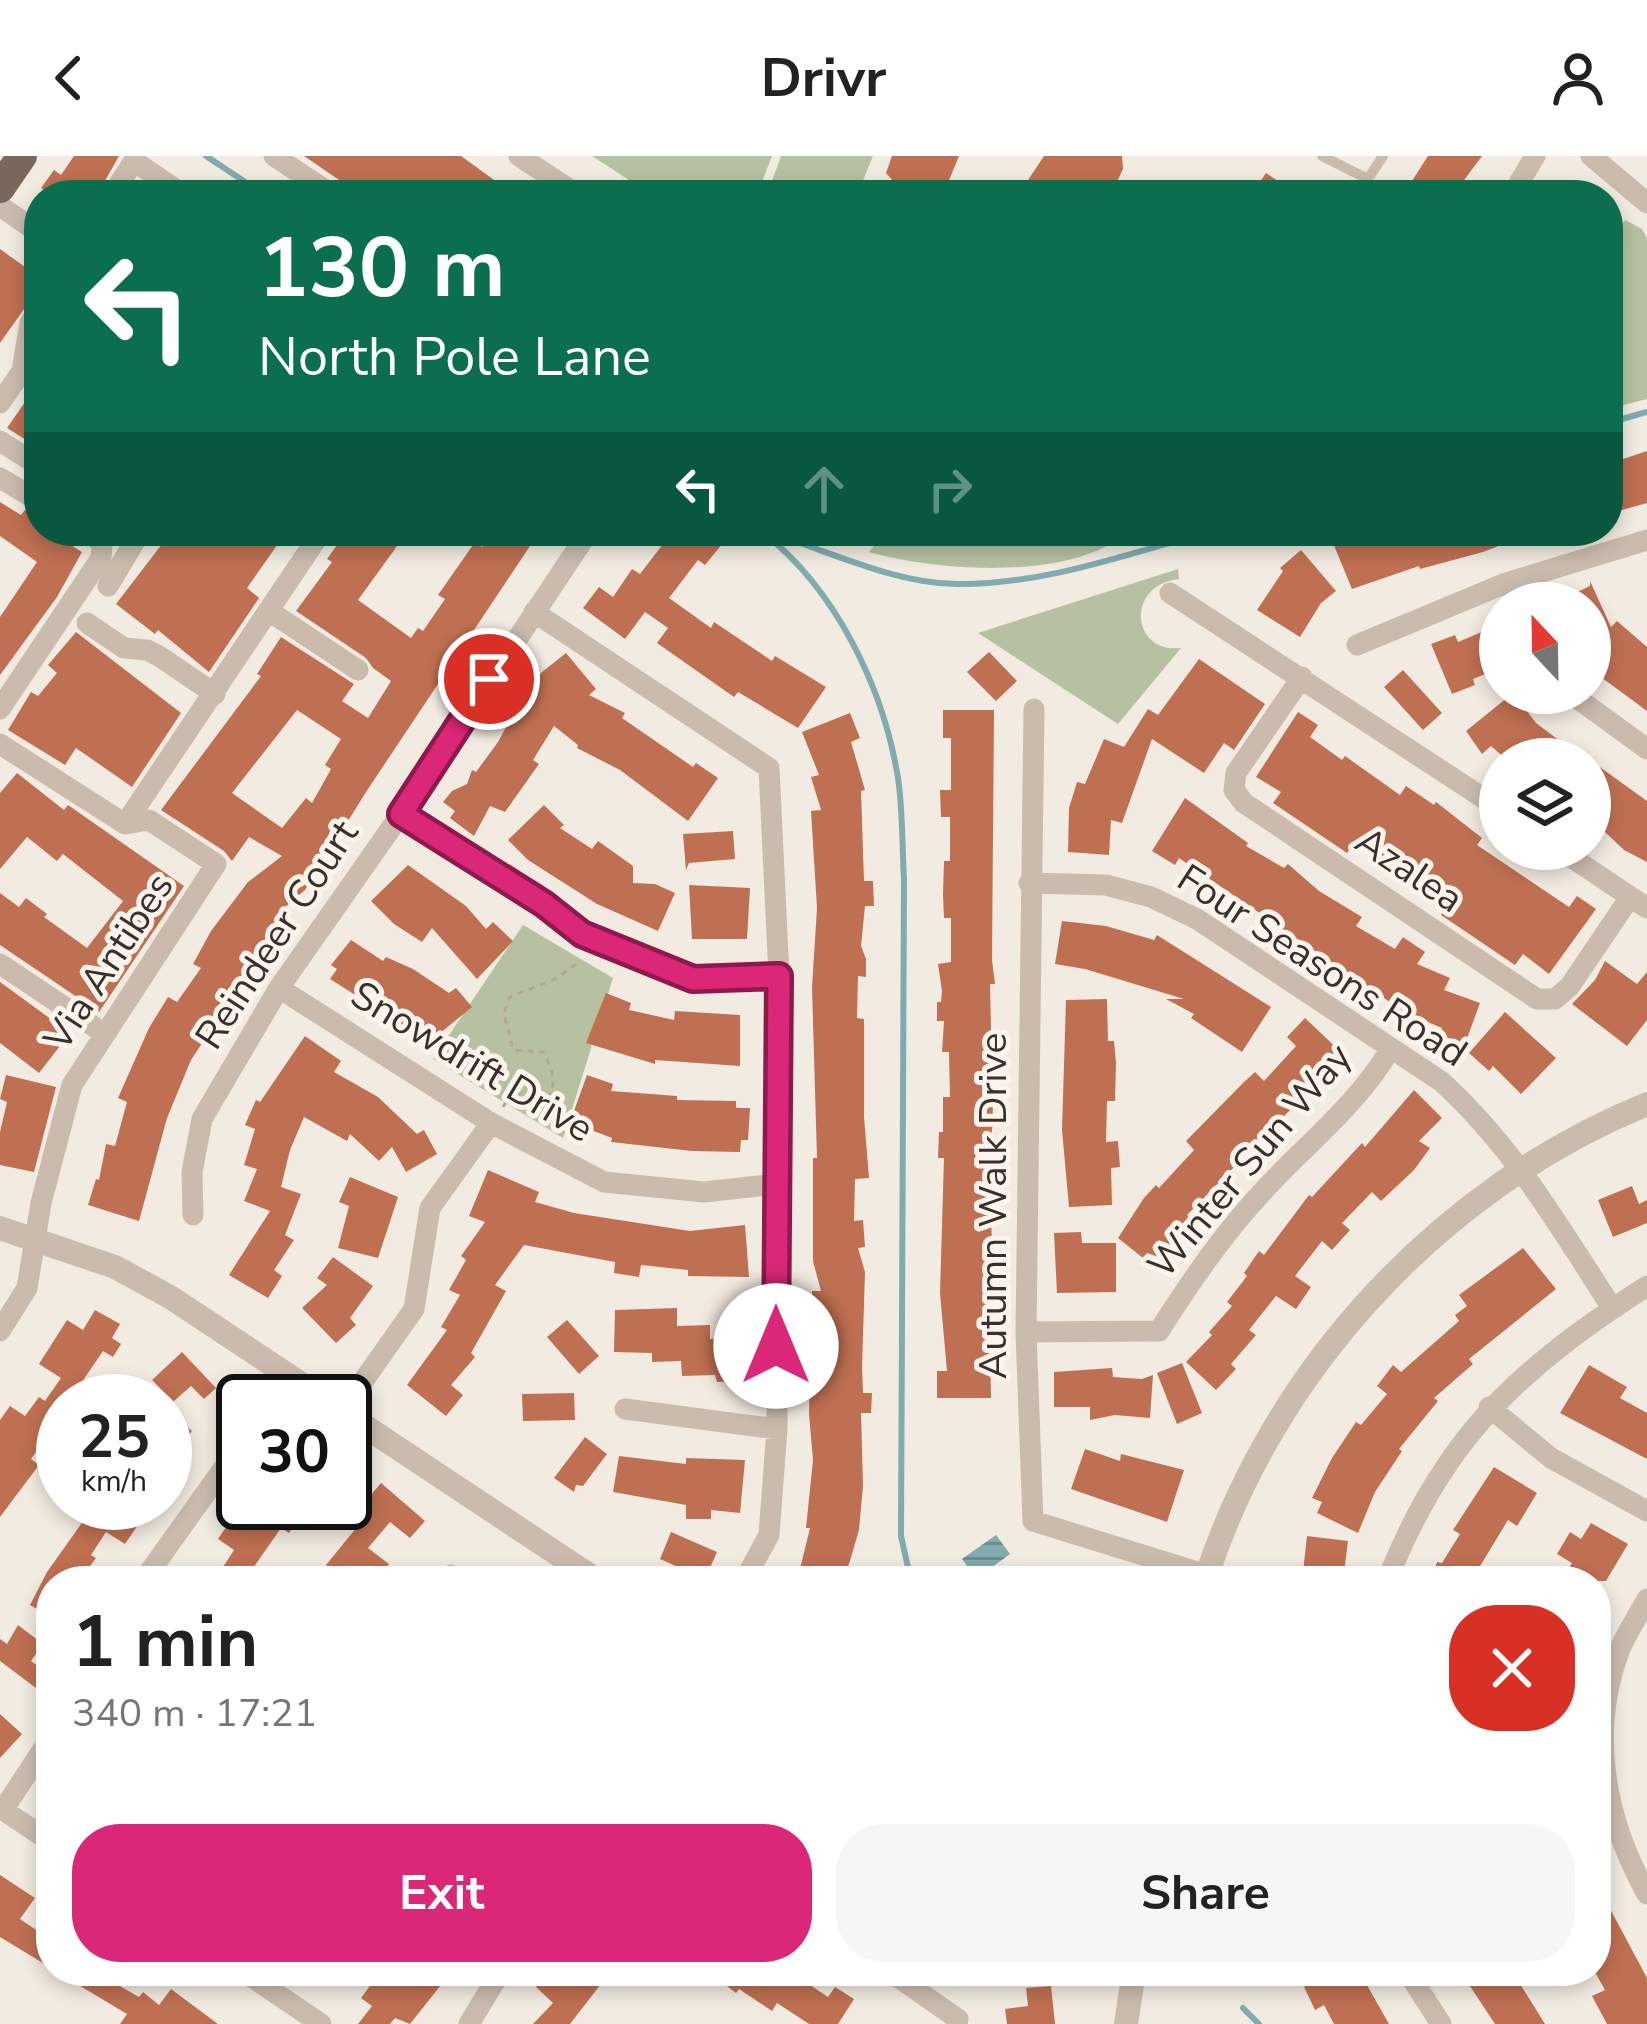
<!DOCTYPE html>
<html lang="en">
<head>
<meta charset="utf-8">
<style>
  :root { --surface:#fff; --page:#f6f6f6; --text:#222; --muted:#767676; --accent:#db2777 }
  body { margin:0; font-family:"Nunito Sans",sans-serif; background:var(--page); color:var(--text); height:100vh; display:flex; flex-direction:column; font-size:45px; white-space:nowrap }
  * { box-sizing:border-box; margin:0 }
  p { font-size:39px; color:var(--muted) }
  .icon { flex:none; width:66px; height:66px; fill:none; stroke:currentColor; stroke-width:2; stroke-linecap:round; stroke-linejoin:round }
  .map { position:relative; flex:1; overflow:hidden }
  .drawer { position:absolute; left:36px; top:1410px; width:1575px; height:420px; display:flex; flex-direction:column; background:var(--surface); border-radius:48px; box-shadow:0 6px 18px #0003 }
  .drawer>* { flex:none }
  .hud { position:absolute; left:24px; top:24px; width:1599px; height:366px; border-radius:48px; box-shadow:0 6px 18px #0003; background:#0b6e4f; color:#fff; overflow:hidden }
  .needle { width:78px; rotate:338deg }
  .buttons { position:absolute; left:1479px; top:426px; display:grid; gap:24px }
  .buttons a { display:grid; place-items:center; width:132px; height:132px; border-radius:50%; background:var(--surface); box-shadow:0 6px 18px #0003; font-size:60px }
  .speed { position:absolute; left:36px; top:1218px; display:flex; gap:24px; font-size:60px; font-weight:700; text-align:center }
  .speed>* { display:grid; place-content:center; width:156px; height:156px; border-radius:50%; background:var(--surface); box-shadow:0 6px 18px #0003; line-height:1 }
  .speed small { font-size:30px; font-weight:400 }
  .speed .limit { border:6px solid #111; border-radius:18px; background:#fff; color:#111 }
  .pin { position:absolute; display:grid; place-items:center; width:102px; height:102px; color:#fff; margin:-51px; border:6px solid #fff; border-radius:50%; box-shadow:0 3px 12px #0007 }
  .me { position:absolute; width:132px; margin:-66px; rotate:0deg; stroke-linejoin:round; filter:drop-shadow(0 0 9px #0008) }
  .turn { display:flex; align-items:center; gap:42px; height:252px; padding:0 36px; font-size:54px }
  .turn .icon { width:156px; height:156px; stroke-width:2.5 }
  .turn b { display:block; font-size:84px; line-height:102px }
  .lanes { display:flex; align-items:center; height:114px; padding:0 36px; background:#0003; justify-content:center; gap:60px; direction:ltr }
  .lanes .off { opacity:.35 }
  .round { display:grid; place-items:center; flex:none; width:126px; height:126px; border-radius:48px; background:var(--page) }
  .overview { display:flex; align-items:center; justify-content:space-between; height:204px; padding:0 36px }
  h1 { font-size:72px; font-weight:700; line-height:90px }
  .action { display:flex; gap:24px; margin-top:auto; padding:24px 36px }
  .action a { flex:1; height:138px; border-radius:48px; background:var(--accent); color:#fff; font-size:48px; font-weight:700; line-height:138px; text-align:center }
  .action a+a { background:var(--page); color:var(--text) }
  header { display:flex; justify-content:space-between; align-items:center; height:156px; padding:0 36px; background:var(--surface); font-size:54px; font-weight:700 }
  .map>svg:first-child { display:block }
  .green { fill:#b5c1a1 }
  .water { fill:url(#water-rules) }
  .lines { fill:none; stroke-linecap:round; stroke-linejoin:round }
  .stream { stroke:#81abae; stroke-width:6 }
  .building { fill:#bf7052; fill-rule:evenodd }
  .path { stroke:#b6a597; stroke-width:3; stroke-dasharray:6 6; stroke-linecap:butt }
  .service { stroke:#cabbad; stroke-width:10 }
  .minor { stroke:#cabbad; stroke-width:21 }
  .tertiary { stroke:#cabbad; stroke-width:24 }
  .primary { stroke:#7a685d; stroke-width:30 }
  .route-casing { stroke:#8e194d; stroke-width:30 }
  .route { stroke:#db2777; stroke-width:21 }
  .labels { text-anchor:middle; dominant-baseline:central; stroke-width:10; stroke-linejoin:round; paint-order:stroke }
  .street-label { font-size:39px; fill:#39302b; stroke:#faf4ed }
</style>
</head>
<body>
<header><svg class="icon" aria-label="back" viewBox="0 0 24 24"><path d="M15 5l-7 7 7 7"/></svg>Drivr<svg class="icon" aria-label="person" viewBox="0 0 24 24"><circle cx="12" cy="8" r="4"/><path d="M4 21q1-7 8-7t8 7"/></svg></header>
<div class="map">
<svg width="1647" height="1868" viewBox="0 0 1647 1868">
  <defs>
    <pattern id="water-rules" width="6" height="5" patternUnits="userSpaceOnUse" patternTransform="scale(3)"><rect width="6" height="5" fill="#81abae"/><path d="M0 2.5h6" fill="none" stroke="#6b8c8e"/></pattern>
  </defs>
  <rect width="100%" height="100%" fill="#f2ebe1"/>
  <path class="green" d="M592,0H772L757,39H652Z
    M781,0H873L859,34L864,39H767Z
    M1625,64L1642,73L1647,82V243L1608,253V91Z
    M887,375H1128C1074,426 936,415 869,396Z
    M1178,413L1179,423C1125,429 1131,498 1181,492L1118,568L978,477Z
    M523,769L613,822L563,982L433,903Z"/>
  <path class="water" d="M996,1379L1010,1398L976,1423L962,1403Z"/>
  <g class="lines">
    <path class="stream" d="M206,0L265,39
      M1608,267L1647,256
      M761,375C835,432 883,530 898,622C903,655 902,690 904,724L901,1380L911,1425
      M767,376C827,394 892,427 956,428C1044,429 1127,398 1211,375
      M1243,1852L1259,1868"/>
  </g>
  <path class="building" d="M74,0H119L97,39H51L41,32L54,14L61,19Z
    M304,0H461L515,39H361Z
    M892,0H959L943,39L903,36L886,17Z
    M1044,0H1122L1123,13L1116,28L1102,24L1092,39H1018Z
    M1428,0H1482L1453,39H1403Z
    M1266,17L1299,39H1251Z
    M0,93L39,121V132L0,187Z
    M39,226V292L7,272Z
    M1647,295V347L1608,358V308Z
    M0,346L21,359L25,354L39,360V375H67L61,383L82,396L57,441L0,519V461L37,406L0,380Z
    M172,375H287L247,432L259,442L209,516L158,474L155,478L116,448Z
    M347,375H408L358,444L411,482L418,472L423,475L445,443L438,439L475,386L482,391L492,375H540L366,636L305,734L284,752L289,756L249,810L252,812L191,904L167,962L139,1065L88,1049L96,1023L99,1024L106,988L115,990L127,946L118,942L149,872L168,841L177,846L201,812L193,808L211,775L248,726L282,700L249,681L232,705L224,695L161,654L261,520L257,518L281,481L354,528L342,545L368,562L391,525L373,512L366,502L296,455L332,406L327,403ZM297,554L341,583L325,609L331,613L312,647L306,642L282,672L232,637Z
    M673,375H707L723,387L705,409L698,404L669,442L711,472L714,466L772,505L775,500L826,531L798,572L738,536L734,541L657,487L668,472L645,456L625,483L583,452L599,431L613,441L632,413L640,418Z
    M1363,375H1534L1535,376L1483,396L1420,413L1419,410L1352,433L1333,387Z
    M1301,394L1336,435L1321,447L1300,481L1257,454L1283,415L1280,412Z
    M1590,425L1611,471L1617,465L1647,491V555L1590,513V447H1554L1590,430Z
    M1484,475H1491L1500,498V512L1473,523L1475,529L1452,538L1431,488L1455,479L1458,486Z
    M76,476L181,557L132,631L76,592L65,609L8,574L31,536L38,540L57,517L48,509Z
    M989,496L1017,525L996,545L967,516Z
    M566,497L596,533L589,539L625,557L622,562L693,611L696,607L718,622L688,665L620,614L577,592L578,589L554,570L533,604L539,608L505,656L490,650L474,680L450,662L455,655L443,646L452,635L467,628L472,614L476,616L498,586L521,544L542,516Z
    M1199,503L1265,548L1261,554L1234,594L1224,587L1204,617L1152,583L1122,667L1111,664L1109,699L1068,696L1069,652L1077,626L1085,628L1104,583L1124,591L1148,553L1158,559Z
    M1403,514L1442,557L1423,574L1384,531Z
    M1513,537L1536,567L1584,603H1506L1491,590L1482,598L1466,575Z
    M943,554H994L992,804L995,828H990L993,966L988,1002L993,1106L989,1145L991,1242H937V1215H947L940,1137L944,1002H938L939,976H943V941H950L949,896H942L944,865H937V846H941L942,835L938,808L951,806V762H944L943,739L944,705H950V661H941L940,634H951V582H943Z
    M1298,556L1318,569L1310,581L1342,604L1345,600L1400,639L1406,630L1434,649L1436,646L1482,682L1477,689L1569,751L1577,740L1596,753L1549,818L1523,798L1515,809L1441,759L1448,750L1383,703L1354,687L1347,697L1273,647L1281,636L1256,621Z
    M850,557L860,582L851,586L865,634L861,635L864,725H873L874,750H865L861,790L866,803V821L858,820L857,862L864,863V961L869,1022L855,1023L854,1065L863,1064L865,1091L858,1092L865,1116L862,1212L863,1237H872L871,1257H861L863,1330L859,1374L844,1425H797L810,1372H806L813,1304L809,1258L812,1135H821L813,1105V1002H817L812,831L817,752L811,655L821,654L811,621L819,619L802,576Z
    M1590,604L1647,645V706L1624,694L1590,662Z
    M17,617L64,654L68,649L184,730L99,856L0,789V737L19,751L26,742L47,758L44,761L87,792L123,745L63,698L57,705L27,681L0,713V637Z
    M1185,642L1248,687L1246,690L1284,712L1288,708L1319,735L1362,761L1356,770L1395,793L1403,781L1425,796L1417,808L1450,822L1444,834L1480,847L1465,888L1440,879L1442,872L1406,857L1179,702L1175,709L1152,695Z
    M544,649L564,669L560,672L592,693L598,685L633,710V727L655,728L675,737L658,775L597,748L528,704L508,684Z
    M733,675L735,703L689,707L686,714L683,678Z
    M408,709L466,750L486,773L493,766L513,785L477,823L432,772L422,786L394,768L371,745Z
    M689,729L750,732L747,783H692Z
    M1062,765L1106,770L1154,784L1157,779L1271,851L1242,896L1191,862L1194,858L1166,843H1184L1085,813L1055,808Z
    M351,784L383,805L386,801L413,813L449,837L456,832L472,851L428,887L410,865L406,871L330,823L337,813L331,809Z
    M1605,805L1637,828L1647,816V864L1627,890L1572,848L1595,824Z
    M0,826L70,877L39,917L0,887Z
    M606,837L631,847L629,854L674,864L675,855L740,859V910L655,904V908L586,887Z
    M1107,843L1108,885H1114L1116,907L1115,945H1107L1106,986L1118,985L1120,1011L1111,1012L1112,1049L1069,1051L1062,974L1066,844Z
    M1505,856L1556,902L1521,938L1493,910L1489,915L1469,897Z
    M1305,862L1344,899L1187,1059L1192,1063L1159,1101L1147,1097L1143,1102L1118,1082L1144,1042L1156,1029L1159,1032L1194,994L1186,985L1244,926L1255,916L1264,925L1296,890L1287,881Z
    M305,880L341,905L334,916L378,941L417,978L424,974L437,998L406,1016L392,991L379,1005L350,978L347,985L304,961L290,994L281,1031L301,1038L285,1079L294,1084L274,1114L282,1120L268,1142L229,1119L270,1055L244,1045L257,1013L244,1009L255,973L245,969L256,944L260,946Z
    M6,919L56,931L34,1016L0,1009V976L7,946L0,943Z
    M587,919L613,928L611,935L677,940V944L736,945V952H750L748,984H741L740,996L692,995L611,986L612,982L570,966Z
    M1414,934L1442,962L1419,985L1430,992L1414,1014L1381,1045L1372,1036L1342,1067L1350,1074L1332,1094L1322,1085L1295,1120L1311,1131L1296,1153L1276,1140L1249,1174L1256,1179L1231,1208L1236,1213L1216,1234L1186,1206L1212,1179L1209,1176L1232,1150L1227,1146L1247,1120L1244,1117L1259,1095L1264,1099L1309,1039L1312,1041L1362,987L1365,991Z
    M488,1014L539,1036L535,1046L574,1057L690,1075L745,1069L749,1121L688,1120V1114L641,1109L639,1121L614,1117L615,1106L524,1089L495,1129L506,1135L471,1197L475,1201L451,1229L463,1239L446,1260L407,1229L447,1174L441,1171L460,1139L449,1134L466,1104L461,1100L485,1066L469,1060Z
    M350,1021L398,1041L378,1102L338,1092L349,1050L339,1046Z
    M1632,1030L1639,1048L1647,1044V1067L1613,1081L1598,1044Z
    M1081,1076L1082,1087H1116V1136L1057,1137L1054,1077Z
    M1523,1092L1556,1133L1469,1203L1473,1208L1434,1242L1438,1245L1399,1293L1402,1295L1375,1336L1358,1377L1317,1357L1322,1346L1312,1342L1332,1302L1356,1266L1361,1269L1387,1238L1377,1230L1393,1209L1401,1216L1459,1165L1455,1159L1467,1150L1459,1139Z
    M333,1101L373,1130L350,1162L356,1169L336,1187L302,1152L327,1129L317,1122Z
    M677,1152V1170L710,1169V1183L746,1182L747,1214L738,1215L739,1225L717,1226L715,1219L682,1220L681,1205L652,1206V1197L614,1196L615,1154Z
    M95,1154L120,1168L112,1182L121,1188L113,1201L103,1195L69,1245H63V1258L31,1303L39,1309L0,1361V1264L10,1250L25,1260L39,1241L45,1245L61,1222L39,1208L67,1164L83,1174Z
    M567,1164L599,1200L579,1218L547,1181Z
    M182,1196L216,1232L204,1243L191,1230L174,1245H154L163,1235L152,1224Z
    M1182,1207L1202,1257L1177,1268L1157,1217Z
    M1589,1209L1627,1231L1620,1242L1647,1257V1303L1560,1257Z
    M1112,1212L1113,1221L1142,1223L1153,1219L1150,1262L1115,1259L1090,1264V1251H1054V1216Z
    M574,1237L575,1264L523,1265L522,1238Z
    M165,1252L192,1275L165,1307Z
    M585,1281L607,1298L583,1330L576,1329L574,1336L554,1322Z
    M1085,1293L1120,1305L1121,1298L1184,1314L1167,1366L1071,1333Z
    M619,1300L686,1308V1302L745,1304L740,1357L711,1354V1363H686V1349L613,1336Z
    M1494,1311L1537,1337L1517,1370L1508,1364L1471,1425H1431L1437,1406L1442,1407L1460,1378L1453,1374Z
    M381,1327L425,1365L410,1382L390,1366L368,1392L389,1408L376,1425H346L326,1409L366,1360L358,1354Z
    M96,1347H153L125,1388L106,1376L91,1399L96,1402L79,1425H51V1461L30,1449L47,1416Z
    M252,1347L270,1353L275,1347H309L289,1377L281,1372L244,1425H214L234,1394L218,1383L233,1361L239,1365Z
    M1591,1367L1628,1388L1606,1425H1561L1572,1407L1557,1398L1570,1376L1581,1383Z
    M671,1376L717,1396L705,1423L660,1403Z
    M1307,1380L1348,1385L1343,1425H1320L1321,1418L1303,1416Z
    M18,1469L43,1488L31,1505L47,1517L36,1532L0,1505V1483L7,1488Z
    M0,1558L22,1578L0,1602Z
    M0,1719L35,1742L20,1763L51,1784V1812L0,1781Z
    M1608,1749L1647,1822V1868H1607L1592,1840L1605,1834L1596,1818V1755Z
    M55,1815H117L111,1825L139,1841L143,1836L159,1849L171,1833L218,1868H120L127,1858Z
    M381,1815H425L441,1829L410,1868L395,1862L390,1868H358L372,1850L361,1842Z
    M551,1815H611L570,1868H533L553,1847L536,1831Z
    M726,1815H789L828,1841L835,1831L854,1843L838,1868H809L777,1847L772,1855L739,1833L736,1837L719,1824Z
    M1308,1815H1359L1389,1868H1334L1324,1849L1315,1854L1304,1831L1313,1826Z
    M1460,1815H1512L1545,1868H1495Z
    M1051,1830L1055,1868H1007L1005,1853L1028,1850L1026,1832Z"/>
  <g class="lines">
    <path class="path" d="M503,951L514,933L529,946L545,944L553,934L552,916L544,896L513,894L504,857L510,841L555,823L578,807"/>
    <path class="service" d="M1322,0L1368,23L1383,0"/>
    <path class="minor" d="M274,0L333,39
      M519,0L578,39
      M1591,0L1647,47
      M112,39L134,5L184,39
      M1512,39L1535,0
      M0,50L39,77
      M0,247L22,215L30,167L39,153
      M0,285L39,310
      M0,322L39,345
      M108,430L141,375
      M1170,437L1500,653
      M269,455L358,514
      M534,456L769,612L779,820L777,1273L769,1379L744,1425
      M87,467L124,492L147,494L159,500L215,538
      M1357,489L1506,427L1647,384
      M1302,521L1236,617L1234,634L1244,647L1537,843H1555L1570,830L1630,741
      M1570,537L1647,593
      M0,553L101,402L102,389L90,375
      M1034,553L1026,1176L1033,1365L1207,1419
      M0,588L125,668
      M401,658L544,748L582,778L693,823L779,820
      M125,668L322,375
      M1559,693L1647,752
      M1029,727L1106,729L1151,741L1197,763L1442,926C1513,991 1560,1071 1612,1152
      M0,808L105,878
      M279,832L491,967L604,1026L704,1036L776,1028
      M193,1059L192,1016L202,963L279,832L401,658L589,375
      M0,1175L27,1132L41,1047L72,929L216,708L149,664L125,668
      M1026,1176L1159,1175C1191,1125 1225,1075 1266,1032C1310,985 1358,948 1391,892
      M345,1251L414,1153L430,1052L491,967
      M1489,1251L1551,1302L1647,1355
      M625,1253L777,1273
      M143,1425L243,1285
      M447,1425L451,1419
      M1387,1425C1443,1281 1520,1212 1647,1130
      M1647,1443C1638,1460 1627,1476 1620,1493C1588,1576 1605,1663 1647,1738
      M0,1652L51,1686
      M3,1654L51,1581
      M243,1815L321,1868
      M889,1815L958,1863L957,1868
      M1407,1815L1441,1868
      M469,1868L501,1815"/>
    <path class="tertiary" d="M0,1072L115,1111L170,1141L327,1245
      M345,1257L598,1425
      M1205,1425C1273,1213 1441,1032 1647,948
      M1126,1868L1134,1815"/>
    <path class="primary" d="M0,32L22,0"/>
  </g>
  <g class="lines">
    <defs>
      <path id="route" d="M489,523L401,658L544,748L582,778L693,823L779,820L776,1190"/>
    </defs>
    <use href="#route" class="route-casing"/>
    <use href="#route" class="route"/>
  </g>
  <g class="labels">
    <g class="street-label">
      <text transform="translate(1409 714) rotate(34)">Azalea</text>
      <text transform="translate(277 779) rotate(-57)">Reindeer Court</text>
      <text transform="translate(109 806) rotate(-57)">Via Antibes</text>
      <text transform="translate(1322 810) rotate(33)">Four Seasons Road</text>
      <text transform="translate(472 906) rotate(31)">Snowdrift Drive</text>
      <text transform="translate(1250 1005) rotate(-50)">Winter Sun Way</text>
      <text transform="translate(993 1050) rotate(-90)">Autumn Walk Drive</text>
    </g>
  </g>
</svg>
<div class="buttons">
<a><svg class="needle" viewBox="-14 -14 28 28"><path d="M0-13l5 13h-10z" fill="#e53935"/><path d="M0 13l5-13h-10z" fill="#767676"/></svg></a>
<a><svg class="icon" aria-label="layers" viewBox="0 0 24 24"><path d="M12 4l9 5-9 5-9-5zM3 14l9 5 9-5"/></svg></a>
</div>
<div class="speed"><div>25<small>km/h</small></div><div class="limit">30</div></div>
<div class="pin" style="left:489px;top:523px;background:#d93025"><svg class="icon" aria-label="arrive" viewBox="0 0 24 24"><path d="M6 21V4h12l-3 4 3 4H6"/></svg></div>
<svg class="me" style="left:776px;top:1190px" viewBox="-20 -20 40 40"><circle r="19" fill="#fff"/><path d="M0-13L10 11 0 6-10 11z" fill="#db2777"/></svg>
<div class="hud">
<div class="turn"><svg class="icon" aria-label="left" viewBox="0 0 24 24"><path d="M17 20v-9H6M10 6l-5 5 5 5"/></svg><div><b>130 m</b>North Pole Lane</div></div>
<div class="lanes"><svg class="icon" aria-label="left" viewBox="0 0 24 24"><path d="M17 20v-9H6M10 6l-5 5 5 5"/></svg><svg class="icon off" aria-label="ahead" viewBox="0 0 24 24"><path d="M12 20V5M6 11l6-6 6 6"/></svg><svg class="icon off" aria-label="right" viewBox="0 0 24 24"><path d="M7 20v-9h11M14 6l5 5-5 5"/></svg></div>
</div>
<section class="drawer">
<div class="overview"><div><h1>1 min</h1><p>340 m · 17:21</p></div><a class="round" style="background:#d93025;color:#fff"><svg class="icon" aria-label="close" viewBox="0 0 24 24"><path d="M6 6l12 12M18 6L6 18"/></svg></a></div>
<div class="action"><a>Exit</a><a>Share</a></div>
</section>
</div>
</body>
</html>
